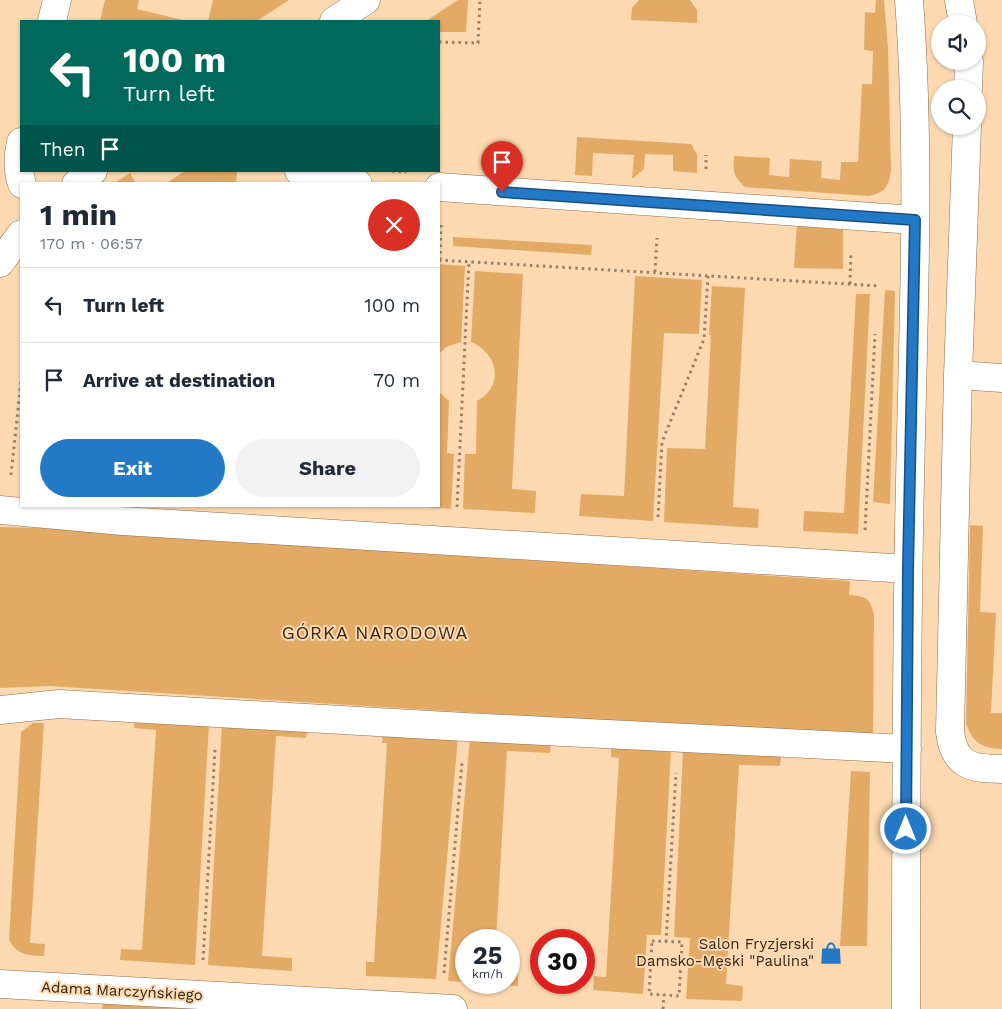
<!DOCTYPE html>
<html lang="en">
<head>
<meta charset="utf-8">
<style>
  :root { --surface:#fff; --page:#f2f2f3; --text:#1f2937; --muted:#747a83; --line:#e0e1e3; --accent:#2479c7 }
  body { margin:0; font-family:"Work Sans",sans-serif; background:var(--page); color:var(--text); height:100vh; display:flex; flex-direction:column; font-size:19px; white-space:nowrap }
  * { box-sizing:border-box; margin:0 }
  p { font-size:16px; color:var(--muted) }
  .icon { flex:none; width:28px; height:28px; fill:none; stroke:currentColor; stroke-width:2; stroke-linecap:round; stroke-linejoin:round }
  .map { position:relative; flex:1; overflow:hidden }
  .side { position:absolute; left:20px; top:182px; width:420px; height:325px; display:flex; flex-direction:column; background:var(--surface); border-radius:0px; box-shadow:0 1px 4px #0004 }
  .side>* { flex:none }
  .guide { position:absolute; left:20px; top:20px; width:420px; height:152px; border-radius:0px; box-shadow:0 1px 4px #0004; background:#00695c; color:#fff; overflow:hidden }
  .controls { position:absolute; left:931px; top:15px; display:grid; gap:10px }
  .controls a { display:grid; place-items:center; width:55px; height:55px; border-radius:50%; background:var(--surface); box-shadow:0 1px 4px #0004; font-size:25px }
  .speed { position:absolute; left:455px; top:929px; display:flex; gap:10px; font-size:25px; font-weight:700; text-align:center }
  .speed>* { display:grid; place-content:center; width:65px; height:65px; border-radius:50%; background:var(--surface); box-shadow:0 1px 4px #0004; line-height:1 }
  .speed small { font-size:12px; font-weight:400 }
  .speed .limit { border:8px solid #d22; background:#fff; color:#111 }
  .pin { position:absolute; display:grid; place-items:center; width:42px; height:42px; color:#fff; margin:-51px -21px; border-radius:50% 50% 50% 0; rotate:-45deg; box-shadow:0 0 5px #0007 }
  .pin .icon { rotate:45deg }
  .me { position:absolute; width:55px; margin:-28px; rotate:0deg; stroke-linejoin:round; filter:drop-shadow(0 0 4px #0008) }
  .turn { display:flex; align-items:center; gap:18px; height:105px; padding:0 20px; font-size:22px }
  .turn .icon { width:65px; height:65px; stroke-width:2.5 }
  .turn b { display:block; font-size:35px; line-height:42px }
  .then { display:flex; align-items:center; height:48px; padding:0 20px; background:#0003; gap:10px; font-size:19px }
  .round { display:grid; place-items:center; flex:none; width:52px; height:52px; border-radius:26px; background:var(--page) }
  .summary { display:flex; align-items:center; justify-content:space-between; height:85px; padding:0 20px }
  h1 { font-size:30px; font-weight:700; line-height:38px }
  .primary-button { display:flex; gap:10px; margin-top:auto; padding:10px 20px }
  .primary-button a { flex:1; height:58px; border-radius:30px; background:var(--accent); color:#fff; font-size:20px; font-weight:700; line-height:58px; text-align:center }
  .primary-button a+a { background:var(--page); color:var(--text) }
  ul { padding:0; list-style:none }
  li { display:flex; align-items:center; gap:15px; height:75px; padding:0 20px; border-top:1px solid var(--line) }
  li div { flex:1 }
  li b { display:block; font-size:19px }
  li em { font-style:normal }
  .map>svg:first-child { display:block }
  .green { fill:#e3aa65 }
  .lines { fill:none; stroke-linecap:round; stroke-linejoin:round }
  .minor-casing { stroke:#8d6e48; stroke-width:29 }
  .path { stroke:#988064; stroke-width:3; stroke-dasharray:2.5 4; stroke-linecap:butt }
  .minor { stroke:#fff; stroke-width:28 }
  .route-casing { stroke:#174f81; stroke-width:12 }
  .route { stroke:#2479c7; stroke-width:9 }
  .labels { text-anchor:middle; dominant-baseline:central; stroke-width:4; stroke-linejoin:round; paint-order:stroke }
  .poi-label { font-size:15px; fill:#352718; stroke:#fcd9b0; text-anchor:end }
  .street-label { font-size:15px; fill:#352718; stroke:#fcd9b0 }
  .quarter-label { font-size:18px; letter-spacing:1px; fill:#352718; stroke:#fcd9b0 }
</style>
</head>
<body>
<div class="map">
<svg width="1002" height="1009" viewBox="0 0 1002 1009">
  <rect width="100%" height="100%" fill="#fcd9b0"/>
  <path class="green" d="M105,0H139L137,9L187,21H100Z
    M213,0H289L257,21H208Z
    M458,0H468L466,32H439V21H426Z
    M639,0H690L697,10V23L631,20L632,8Z
    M876,0H884L888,48L891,171C888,188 885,193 868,196L745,187C733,176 733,171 734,156L770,158L769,175L789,177L790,159L822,161L821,178L840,180L841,162H858L862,84H872L873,51L864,50L865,12L875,13Z
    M577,137L691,144L697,154V173L673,171V155L645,154L644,169L632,179L634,155L593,153L592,176L575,175Z
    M185,171H237L236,184H165Z
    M130,173L136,184H113Z
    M797,223L843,230V269L794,268Z
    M453,237L592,245L591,255L453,246Z
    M439,264L465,266L461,342L446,347L439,354Z
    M475,271L523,274L512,489L536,491L535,513L463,509L465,454H476L477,401C505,386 498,353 471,342Z
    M635,276L702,280L699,334L664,333L653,521L579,516L581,494L624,496Z
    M712,286L745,288L733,507L759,509L758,528L664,522L667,448L705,449L711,335H709Z
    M885,290L895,291L890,504L873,502Z
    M856,294H870L858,534L803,531L804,511L844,513Z
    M439,392L449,401L447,453L454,454L451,509L414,506H439Z
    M970,525L983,526L980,612L996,613L991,713H1002V749C981,748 973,743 966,723Z
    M0,527L40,528L850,581L849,595C866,596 870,598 874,615L873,738L49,686L0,688Z
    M135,719L209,724L195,965L120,960L121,949L142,950L156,730L134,728Z
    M33,723H44L30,943L45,944L44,956C30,956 15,955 9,939L21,732Z
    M222,725L307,730L306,738L276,736L262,956L292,958V971L208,965Z
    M383,732L458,737L436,979L366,976V962H374L387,743H382Z
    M470,738L551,742L550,753L507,751L496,940H466V982L448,981Z
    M611,746L671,750L661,935H647L643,994L593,990L594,976L606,977L619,758L611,757Z
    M683,751L781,757L780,766L739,765L726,984L743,986L742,1001L686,999L690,938L674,937Z
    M851,771L870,772L867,946H840Z
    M509,972H518V986L467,983L509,982Z
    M103,1001L233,1009H102Z"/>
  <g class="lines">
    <defs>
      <path id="minor" d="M959,0L963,24
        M52,21L57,0
        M334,21L366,0
        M968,89L969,61
        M967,126L958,375L950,732C954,766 972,769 1002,769
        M21,142C18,157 17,169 22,184
        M299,171C315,186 338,183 358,184
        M76,184L93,171
        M439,187L915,220
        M0,263L21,234
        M958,375L1002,378
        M0,510L123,521L908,569
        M0,710L59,704L465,727L907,749
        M0,984L453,1009
        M906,1009C906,833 906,657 910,482C913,321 921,160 909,0"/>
    </defs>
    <use href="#minor" class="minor-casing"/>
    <path class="path" d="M439,42L478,43L480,0
      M706,169V155
      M392,171L406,172
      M439,260L880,286
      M440,260L441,223
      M655,272L657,238
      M850,284L851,252
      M11,475L21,381
      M457,507L469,261
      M658,517L662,442L704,339L708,276
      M865,530L875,334
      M652,941L682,942L679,996L649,994Z
      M666,942L676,773
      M203,960L215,749
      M444,973L462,762
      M663,1009L664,995"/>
    <use href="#minor" class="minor"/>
  </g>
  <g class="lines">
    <defs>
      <path id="route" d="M502,192L915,220L908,569L906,829"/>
    </defs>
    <use href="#route" class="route-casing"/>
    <use href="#route" class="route"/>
  </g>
  <defs>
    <symbol id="shop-bare" viewBox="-9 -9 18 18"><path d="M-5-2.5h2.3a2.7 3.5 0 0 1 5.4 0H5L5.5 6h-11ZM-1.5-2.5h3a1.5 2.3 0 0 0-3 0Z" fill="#2479c7" stroke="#fcd9b0" stroke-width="2.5" paint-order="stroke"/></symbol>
  </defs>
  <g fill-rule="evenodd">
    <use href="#shop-bare" x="815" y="937" width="32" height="32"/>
  </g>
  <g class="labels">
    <g class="poi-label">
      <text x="814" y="944">Salon Fryzjerski<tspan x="814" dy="17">Damsko-Męski "Paulina"</tspan></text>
    </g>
    <g class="street-label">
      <text transform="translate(122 991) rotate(3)">Adama Marczyńskiego</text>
    </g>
    <g class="quarter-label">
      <text x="375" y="632">GÓRKA NARODOWA</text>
    </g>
  </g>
</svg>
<div class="controls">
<a><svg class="icon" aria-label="sound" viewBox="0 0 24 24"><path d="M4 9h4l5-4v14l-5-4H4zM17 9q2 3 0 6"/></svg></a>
<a><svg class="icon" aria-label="search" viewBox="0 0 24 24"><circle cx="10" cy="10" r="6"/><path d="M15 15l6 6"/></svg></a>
</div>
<div class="speed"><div>25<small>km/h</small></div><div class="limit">30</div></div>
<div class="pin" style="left:502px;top:192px;background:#d93025"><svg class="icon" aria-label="arrive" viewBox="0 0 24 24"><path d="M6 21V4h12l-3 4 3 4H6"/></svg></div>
<svg class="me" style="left:906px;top:829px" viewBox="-20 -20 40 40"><circle r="17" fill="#2479c7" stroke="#fff" stroke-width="3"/><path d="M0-11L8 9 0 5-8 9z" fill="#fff"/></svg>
<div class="guide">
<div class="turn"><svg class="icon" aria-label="left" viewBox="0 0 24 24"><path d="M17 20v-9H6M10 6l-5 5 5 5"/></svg><div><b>100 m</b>Turn left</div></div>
<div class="then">Then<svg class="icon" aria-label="arrive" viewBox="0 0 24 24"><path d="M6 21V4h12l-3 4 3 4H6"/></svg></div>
</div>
<section class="side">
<div class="summary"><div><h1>1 min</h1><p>170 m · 06:57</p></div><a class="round" style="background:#d93025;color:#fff"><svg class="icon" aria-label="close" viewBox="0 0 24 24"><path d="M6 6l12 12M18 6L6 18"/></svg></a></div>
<ul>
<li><svg class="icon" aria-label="left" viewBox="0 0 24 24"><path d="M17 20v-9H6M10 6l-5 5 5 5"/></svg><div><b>Turn left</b></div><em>100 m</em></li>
<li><svg class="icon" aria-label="arrive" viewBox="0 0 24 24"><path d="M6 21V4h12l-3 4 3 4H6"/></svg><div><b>Arrive at destination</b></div><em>70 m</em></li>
</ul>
<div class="primary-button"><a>Exit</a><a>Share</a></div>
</section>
</div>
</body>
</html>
